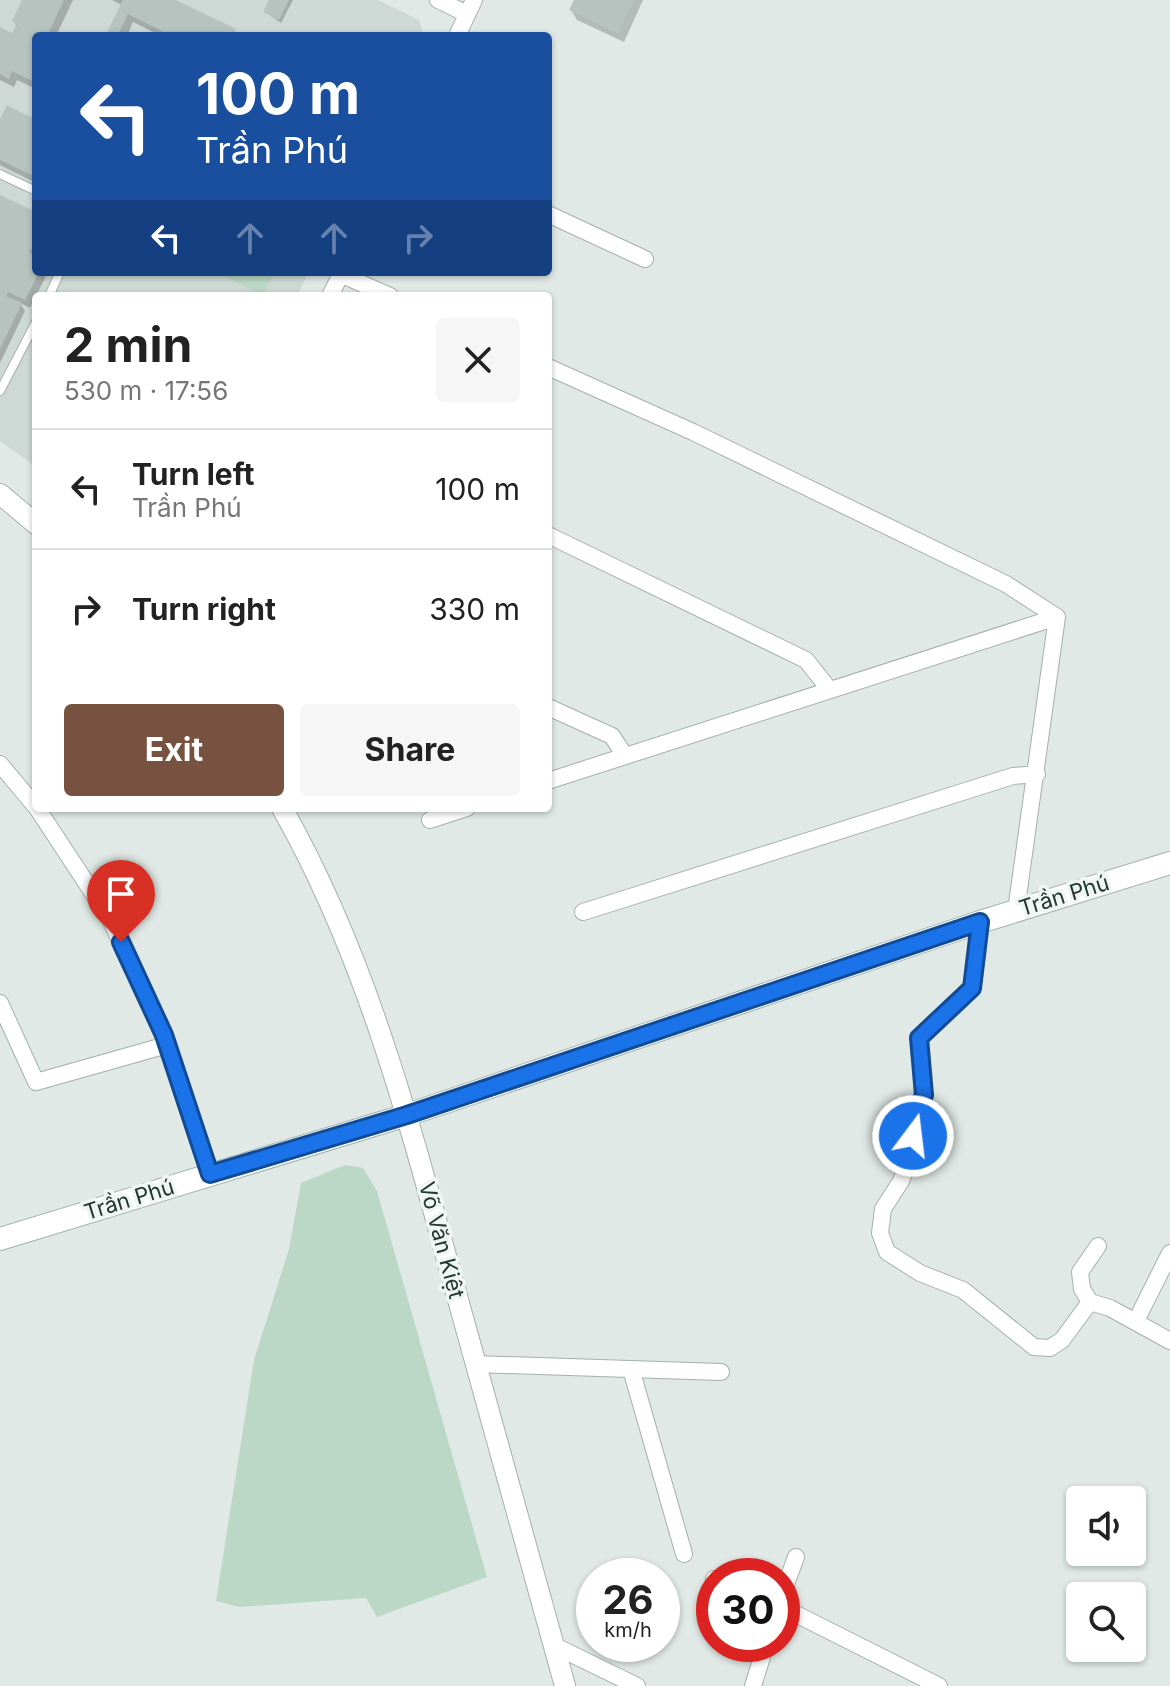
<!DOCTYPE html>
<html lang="en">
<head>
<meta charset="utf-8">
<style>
  :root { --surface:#fff; --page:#f6f6f6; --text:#222; --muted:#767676; --line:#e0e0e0; --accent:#775241 }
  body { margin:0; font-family:Inter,sans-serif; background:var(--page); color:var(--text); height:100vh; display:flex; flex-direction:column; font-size:30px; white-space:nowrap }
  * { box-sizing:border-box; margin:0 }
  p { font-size:26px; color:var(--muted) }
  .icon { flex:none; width:44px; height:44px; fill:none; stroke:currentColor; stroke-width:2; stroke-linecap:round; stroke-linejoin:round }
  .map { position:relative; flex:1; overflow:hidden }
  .side { position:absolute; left:32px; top:292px; width:520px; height:520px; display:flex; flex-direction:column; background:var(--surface); border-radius:8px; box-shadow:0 2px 6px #0004 }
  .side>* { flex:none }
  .banner { position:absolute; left:32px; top:32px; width:520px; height:244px; border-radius:8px; box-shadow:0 2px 6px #0004; background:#1a4fa0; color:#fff; overflow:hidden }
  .tools { position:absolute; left:1066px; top:1486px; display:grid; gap:16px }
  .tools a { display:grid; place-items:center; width:80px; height:80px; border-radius:8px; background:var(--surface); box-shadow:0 2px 6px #0004; font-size:40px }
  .speed { position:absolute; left:576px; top:1558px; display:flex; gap:16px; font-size:40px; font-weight:700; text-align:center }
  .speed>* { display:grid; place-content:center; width:104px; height:104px; border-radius:50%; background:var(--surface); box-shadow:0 2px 6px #0004; line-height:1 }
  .speed small { font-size:20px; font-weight:400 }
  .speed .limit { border:12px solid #d22; background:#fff; color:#111 }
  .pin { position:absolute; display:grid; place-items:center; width:68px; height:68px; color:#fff; margin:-82px -34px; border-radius:50% 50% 50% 0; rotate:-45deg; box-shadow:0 0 8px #0007 }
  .pin .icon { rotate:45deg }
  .me { position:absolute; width:88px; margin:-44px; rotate:15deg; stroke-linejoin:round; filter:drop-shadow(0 0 6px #0008) }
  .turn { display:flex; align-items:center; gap:28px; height:168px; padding:0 32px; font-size:36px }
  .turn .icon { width:104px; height:104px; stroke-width:2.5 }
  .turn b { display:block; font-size:56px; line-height:68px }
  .lanes { display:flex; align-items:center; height:76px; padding:0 32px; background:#0003; justify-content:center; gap:40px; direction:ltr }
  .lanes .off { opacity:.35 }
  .round { display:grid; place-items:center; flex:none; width:84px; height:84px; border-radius:8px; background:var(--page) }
  .summary { display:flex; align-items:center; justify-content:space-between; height:136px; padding:0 32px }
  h1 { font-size:48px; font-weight:700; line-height:60px }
  .action { display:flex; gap:16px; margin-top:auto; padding:16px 32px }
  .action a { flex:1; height:92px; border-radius:8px; background:var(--accent); color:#fff; font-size:32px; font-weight:700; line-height:92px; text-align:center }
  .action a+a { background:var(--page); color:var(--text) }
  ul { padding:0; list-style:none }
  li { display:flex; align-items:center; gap:24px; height:120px; padding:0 32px; border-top:2px solid var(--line) }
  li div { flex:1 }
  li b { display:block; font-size:30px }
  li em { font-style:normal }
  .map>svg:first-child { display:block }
  .built { fill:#ced8d4 }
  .green { fill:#bbd7c5 }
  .shadow { fill:#0003 }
  .building { fill:#b6c3bf }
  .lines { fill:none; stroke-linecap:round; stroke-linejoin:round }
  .service-casing { stroke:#a4b0ac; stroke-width:10 }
  .minor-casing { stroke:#a4b0ac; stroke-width:18 }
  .tertiary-casing { stroke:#a4b0ac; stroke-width:22 }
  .secondary-casing { stroke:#a1b3ad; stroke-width:24 }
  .service { stroke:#fff; stroke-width:8 }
  .minor { stroke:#fff; stroke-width:16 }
  .tertiary { stroke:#fff; stroke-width:20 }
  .secondary { stroke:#fff; stroke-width:22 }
  .route-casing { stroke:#114b97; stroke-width:20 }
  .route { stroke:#1a73e8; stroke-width:14 }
  .labels { text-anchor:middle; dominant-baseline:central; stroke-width:7; stroke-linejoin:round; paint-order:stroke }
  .street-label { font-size:22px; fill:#233733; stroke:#f0f6f3 }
</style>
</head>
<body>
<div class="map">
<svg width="1170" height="1686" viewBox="0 0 1170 1686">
  <rect width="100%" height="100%" fill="#e0e9e5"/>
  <path class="built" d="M0,0H378L419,20L424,36H36V272H309L297,296H36V467L0,441Z"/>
  <path class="green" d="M215,272H274L263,295Z
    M345,1165L363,1168L377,1191L487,1577L377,1617L366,1598L240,1607L216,1601L254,1360L289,1249L301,1183Z"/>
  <path class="shadow" d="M24,0H73L56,36H36V89L17,80L14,87L0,80V29L13,35L17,27L14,21Z
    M112,0H171L234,30L237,36H161L133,22L127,36H108L122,5Z
    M271,0H293L281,23L265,12Z
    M576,0H643L624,42L577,20L571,10Z
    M36,122V183L0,165V124Z
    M0,198L36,216V272H48L30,308L20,303L25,311L0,363Z"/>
  <path class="building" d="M22,0H64L47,36H36V83L12,71L9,79L0,74V27L12,33L17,24L12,21Z
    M123,0H176L236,29L232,36H172L128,14L117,36H105Z
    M269,0H289L279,20L263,12Z
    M574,0H634L618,34L569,10Z
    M7,105L36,120V177L0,160V119Z
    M0,195L36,212V243L29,252L36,256L39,272L25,300L8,292L6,296L22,303L0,349Z"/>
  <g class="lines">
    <defs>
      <path id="service" d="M0,174L36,191
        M49,296L60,272
        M0,391L36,322"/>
      <path id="minor" d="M438,0L467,14
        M457,36L474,0
        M548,214L645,259
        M340,274L390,296
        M330,296L342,272
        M548,367L693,432L1006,584L1057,617
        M548,535L806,660L829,689
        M548,707L612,736L625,756
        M0,764L36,807
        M548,781L1057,617
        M37,808L110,919L164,1035L210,1174
        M430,820L467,808
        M1016,911L1057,617
        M583,912L1013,776L1037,774
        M980,922L972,988L919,1038L924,1095L913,1120L912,1152L901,1181L883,1209L880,1233L887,1252L920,1273L963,1290L1034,1347L1050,1348L1062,1340L1090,1302
        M0,1003L36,1082L167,1045
        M1098,1246L1080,1272L1082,1289L1090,1302L1110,1308L1170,1341
        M1136,1321L1170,1253
        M475,1364L721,1372
        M631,1369L684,1554
        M714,1579V1580
        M782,1595L796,1557
        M782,1607L939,1686
        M553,1645L637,1686
        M753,1686L766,1644"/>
      <path id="tertiary" d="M0,494L36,524
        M282,808C365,954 408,1117 452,1278C489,1414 527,1550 565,1686"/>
      <path id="secondary" d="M0,1239L407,1115L980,922L1170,863"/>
    </defs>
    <use href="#service" class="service-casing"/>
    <use href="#minor" class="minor-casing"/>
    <use href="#tertiary" class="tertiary-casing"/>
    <use href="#secondary" class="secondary-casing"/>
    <use href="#service" class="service"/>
    <use href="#minor" class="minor"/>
    <use href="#tertiary" class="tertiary"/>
    <use href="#secondary" class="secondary"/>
  </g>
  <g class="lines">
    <defs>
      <path id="route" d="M121,942L164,1035L210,1174L407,1115L980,922L972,988L919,1038L924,1095L913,1120V1136"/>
    </defs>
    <use href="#route" class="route-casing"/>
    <use href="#route" class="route"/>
  </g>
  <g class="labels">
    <g class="street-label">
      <text transform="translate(1064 895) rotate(-17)">Trần Phú</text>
      <text transform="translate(129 1199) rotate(-17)">Trần Phú</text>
      <text transform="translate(442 1240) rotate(75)">Võ Văn Kiệt</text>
    </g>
  </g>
</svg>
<div class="tools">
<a><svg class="icon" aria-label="sound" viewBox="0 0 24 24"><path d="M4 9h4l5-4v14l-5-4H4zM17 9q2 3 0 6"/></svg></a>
<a><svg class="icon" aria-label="search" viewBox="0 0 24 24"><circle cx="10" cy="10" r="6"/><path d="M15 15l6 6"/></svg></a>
</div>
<div class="speed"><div>26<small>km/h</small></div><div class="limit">30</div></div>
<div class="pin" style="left:121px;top:942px;background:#d93025"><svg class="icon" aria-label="arrive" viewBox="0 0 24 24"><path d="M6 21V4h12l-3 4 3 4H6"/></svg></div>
<svg class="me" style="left:913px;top:1136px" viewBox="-20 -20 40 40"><circle r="17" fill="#1a73e8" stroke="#fff" stroke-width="3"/><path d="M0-11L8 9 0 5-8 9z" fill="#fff"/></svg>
<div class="banner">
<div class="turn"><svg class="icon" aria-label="left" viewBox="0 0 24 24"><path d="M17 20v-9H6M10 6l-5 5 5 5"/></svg><div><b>100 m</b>Trần Phú</div></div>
<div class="lanes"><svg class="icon" aria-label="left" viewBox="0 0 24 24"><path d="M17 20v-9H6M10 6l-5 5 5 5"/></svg><svg class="icon off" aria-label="ahead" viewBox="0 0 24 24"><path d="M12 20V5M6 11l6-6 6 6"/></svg><svg class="icon off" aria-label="ahead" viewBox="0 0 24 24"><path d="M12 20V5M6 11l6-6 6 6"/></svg><svg class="icon off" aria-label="right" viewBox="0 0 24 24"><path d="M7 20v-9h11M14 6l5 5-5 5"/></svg></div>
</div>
<section class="side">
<div class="summary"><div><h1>2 min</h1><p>530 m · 17:56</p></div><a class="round"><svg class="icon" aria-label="close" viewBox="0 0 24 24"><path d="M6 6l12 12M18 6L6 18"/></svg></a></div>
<ul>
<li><svg class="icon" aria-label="left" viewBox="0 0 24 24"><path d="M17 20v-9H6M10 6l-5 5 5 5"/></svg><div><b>Turn left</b><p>Trần Phú</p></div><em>100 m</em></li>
<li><svg class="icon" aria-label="right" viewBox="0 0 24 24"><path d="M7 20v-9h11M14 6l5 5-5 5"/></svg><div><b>Turn right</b></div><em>330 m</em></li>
</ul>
<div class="action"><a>Exit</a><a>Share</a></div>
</section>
</div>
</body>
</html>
